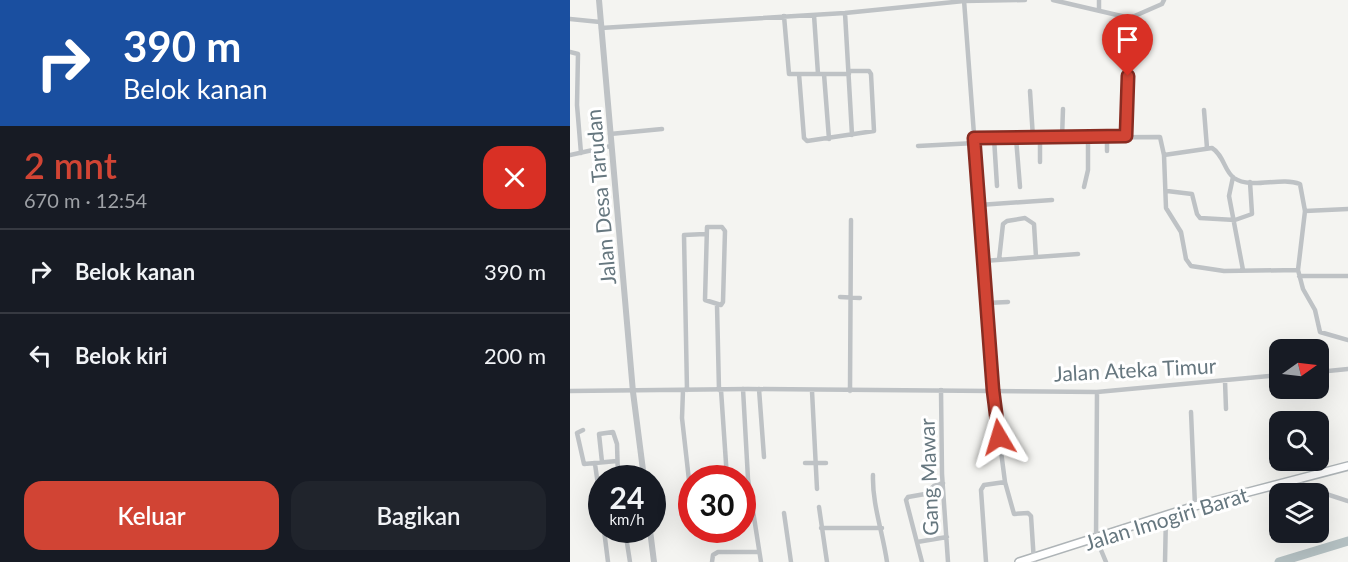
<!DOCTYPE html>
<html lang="id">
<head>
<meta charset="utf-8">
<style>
  :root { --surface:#171b24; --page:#20242c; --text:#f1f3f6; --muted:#9ea1a6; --line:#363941; --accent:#d14434 }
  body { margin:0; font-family:Lato,sans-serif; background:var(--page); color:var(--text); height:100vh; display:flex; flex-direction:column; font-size:22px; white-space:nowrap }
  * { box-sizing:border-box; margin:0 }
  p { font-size:20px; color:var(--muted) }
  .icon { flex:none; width:33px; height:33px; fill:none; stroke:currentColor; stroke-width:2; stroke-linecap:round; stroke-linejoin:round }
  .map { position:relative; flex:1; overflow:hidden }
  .side { display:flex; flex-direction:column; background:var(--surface); width:570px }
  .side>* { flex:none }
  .top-card { background:#1a4fa0; color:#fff; overflow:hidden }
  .needle { width:39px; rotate:76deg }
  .controls { position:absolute; left:699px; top:339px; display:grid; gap:12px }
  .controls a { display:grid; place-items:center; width:60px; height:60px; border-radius:12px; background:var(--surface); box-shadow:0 6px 24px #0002; font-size:30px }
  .speed { position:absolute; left:18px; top:465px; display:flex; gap:12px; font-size:30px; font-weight:700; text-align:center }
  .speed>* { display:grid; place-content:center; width:78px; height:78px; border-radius:50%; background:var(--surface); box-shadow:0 6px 24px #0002; line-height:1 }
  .speed small { font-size:15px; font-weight:400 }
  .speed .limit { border:9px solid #d22; background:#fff; color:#111 }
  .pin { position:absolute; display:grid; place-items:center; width:51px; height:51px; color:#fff; margin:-62px -26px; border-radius:50% 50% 50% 0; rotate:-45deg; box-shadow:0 0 6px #0007 }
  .pin .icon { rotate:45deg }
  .me { position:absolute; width:66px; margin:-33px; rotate:353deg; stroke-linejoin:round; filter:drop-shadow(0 0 4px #0008) }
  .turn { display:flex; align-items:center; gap:21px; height:126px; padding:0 24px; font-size:27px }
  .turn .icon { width:78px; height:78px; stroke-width:2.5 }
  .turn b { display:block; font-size:42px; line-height:51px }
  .round { display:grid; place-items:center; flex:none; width:63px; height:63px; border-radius:18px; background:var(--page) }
  .overview { display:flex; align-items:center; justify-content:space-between; height:102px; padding:0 24px }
  h1 { font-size:36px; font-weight:600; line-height:45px; color:var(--accent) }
  .cta { display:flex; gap:12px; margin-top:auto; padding:12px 24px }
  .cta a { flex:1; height:69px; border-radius:18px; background:var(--accent); color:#fff; font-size:24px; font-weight:600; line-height:69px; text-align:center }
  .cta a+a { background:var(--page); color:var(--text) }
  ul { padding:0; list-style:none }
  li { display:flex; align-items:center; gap:18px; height:84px; padding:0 24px; border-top:2px solid var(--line) }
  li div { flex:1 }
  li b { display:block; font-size:22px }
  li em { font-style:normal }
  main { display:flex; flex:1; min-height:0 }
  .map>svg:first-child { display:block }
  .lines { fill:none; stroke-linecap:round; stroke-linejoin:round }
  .river { stroke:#b4c0c2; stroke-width:9 }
  .secondary-casing { stroke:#aeb4b7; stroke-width:10 }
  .minor { stroke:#bec2c5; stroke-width:4.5 }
  .tertiary { stroke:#bec2c5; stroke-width:6 }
  .secondary { stroke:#fff; stroke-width:7 }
  .route-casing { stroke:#882c22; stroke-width:15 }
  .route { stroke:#d14434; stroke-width:10 }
  .labels { text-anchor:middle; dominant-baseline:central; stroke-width:6; stroke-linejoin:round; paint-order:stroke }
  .street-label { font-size:21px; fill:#66777f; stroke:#fff }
</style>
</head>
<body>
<main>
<section class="side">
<div class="top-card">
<div class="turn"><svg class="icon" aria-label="right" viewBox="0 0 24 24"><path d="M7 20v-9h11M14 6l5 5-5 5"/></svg><div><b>390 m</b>Belok kanan</div></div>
</div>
<div class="overview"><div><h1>2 mnt</h1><p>670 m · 12:54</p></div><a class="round" style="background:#d93025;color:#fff"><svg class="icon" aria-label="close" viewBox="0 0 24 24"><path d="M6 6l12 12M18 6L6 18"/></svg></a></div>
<ul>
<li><svg class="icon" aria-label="right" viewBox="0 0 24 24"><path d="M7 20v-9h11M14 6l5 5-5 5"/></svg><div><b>Belok kanan</b></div><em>390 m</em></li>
<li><svg class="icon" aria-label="left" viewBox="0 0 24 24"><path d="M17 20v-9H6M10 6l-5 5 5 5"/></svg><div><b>Belok kiri</b></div><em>200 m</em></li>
</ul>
<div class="cta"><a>Keluar</a><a>Bagikan</a></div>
</section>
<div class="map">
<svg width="778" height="562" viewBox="0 0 778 562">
  <rect width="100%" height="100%" fill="#f4f4f1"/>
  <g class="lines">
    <path class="river" d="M709,562L778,541"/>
    <defs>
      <path id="secondary" d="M449,562L625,506L778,466"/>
    </defs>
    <use href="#secondary" class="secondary-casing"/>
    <path class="minor" d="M394,0L423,390L435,482L414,485L411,490L416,562
      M483,0L560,18L592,4L594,0
      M529,10V0
      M275,13L282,135
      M244,15L248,74
      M214,16L219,74H279
      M0,19L30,22
      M31,28L275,13L394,1L455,0
      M0,52L8,54L7,105L11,153
      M229,74L234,138L237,141L304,131L301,74L299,71H279
      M254,74L259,139
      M460,91L463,138
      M634,110L637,148
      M40,134L92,129
      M556,136L560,18
      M404,138L590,137L594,155L596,208L611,232L616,259L621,266L654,271L728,270L733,289L745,310L750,332L778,340
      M424,138L427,186
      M446,138L450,187
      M470,138V162
      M492,138L493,109
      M348,146L405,143
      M537,151V138
      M0,155L41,146
      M594,155L642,148C654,155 654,171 664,178C682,190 710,176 730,184L735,211
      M663,177L659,196L673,270
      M514,187L518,170V138
      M597,191L622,194L627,214L630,218L665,220L682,214L680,182
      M409,205L482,200
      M137,227H152L155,231L153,302L151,305L135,300Z
      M429,260L433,224L437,221L455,218L464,224L466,257
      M413,261L508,254
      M728,270L735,211L778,209
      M729,276H778
      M270,297L290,298
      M416,303L438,302
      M147,305L149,390
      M748,372L778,369
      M655,381L656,409
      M173,389L178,479L191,562
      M189,389L194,457
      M113,390L112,418L122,507
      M117,390L114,235L135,234
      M151,390L157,478
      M371,390L372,474L378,562
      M0,391L178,389L527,392L710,375
      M242,391L247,489
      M280,391L281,220
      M527,392L526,538L536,562
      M621,412L625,506
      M13,430L7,433L14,464L47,461
      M32,462L29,434L43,432L47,444L48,478
      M235,463H256
      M25,464L32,513
      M303,475C302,504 313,533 317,562
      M727,480L735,487L778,501
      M435,482L444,514L458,513L461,516L464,562
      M249,507L257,562
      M214,513L221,562
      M251,528H312
      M34,530L38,562
      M55,530L60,562
      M347,542L377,537
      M142,562L143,555L148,552H189
      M352,562L336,500L338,497L355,494L364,486L373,483
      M595,562L596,515"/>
    <path class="tertiary" d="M29,0L63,392L74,478
      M80,530L84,562"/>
    <use href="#secondary" class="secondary"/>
  </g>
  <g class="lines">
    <defs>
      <path id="route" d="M429,437L423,390L404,138L556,136L558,76"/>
    </defs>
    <use href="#route" class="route-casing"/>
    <use href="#route" class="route"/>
  </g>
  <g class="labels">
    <g class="street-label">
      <text transform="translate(30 197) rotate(-95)">Jalan Desa Tarudan</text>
      <text transform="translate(565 369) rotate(-3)">Jalan Ateka Timur</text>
      <text transform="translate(358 477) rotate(-92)">Gang Mawar</text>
      <text transform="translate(596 518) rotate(-17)">Jalan Imogiri Barat</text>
    </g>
  </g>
</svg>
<div class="controls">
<a><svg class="needle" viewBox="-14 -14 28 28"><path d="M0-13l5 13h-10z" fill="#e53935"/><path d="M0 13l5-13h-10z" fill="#9ea1a6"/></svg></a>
<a><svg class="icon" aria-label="search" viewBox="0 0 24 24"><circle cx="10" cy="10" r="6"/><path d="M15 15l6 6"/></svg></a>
<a><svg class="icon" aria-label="layers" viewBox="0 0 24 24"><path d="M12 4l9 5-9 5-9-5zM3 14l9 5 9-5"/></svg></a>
</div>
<div class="speed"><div>24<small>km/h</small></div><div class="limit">30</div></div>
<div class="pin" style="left:558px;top:76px;background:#d93025"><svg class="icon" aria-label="arrive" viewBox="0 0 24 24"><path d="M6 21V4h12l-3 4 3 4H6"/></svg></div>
<svg class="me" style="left:429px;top:437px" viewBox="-20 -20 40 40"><path d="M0-17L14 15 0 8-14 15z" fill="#d14434" stroke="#fff" stroke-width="4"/></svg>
</div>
</main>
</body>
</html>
